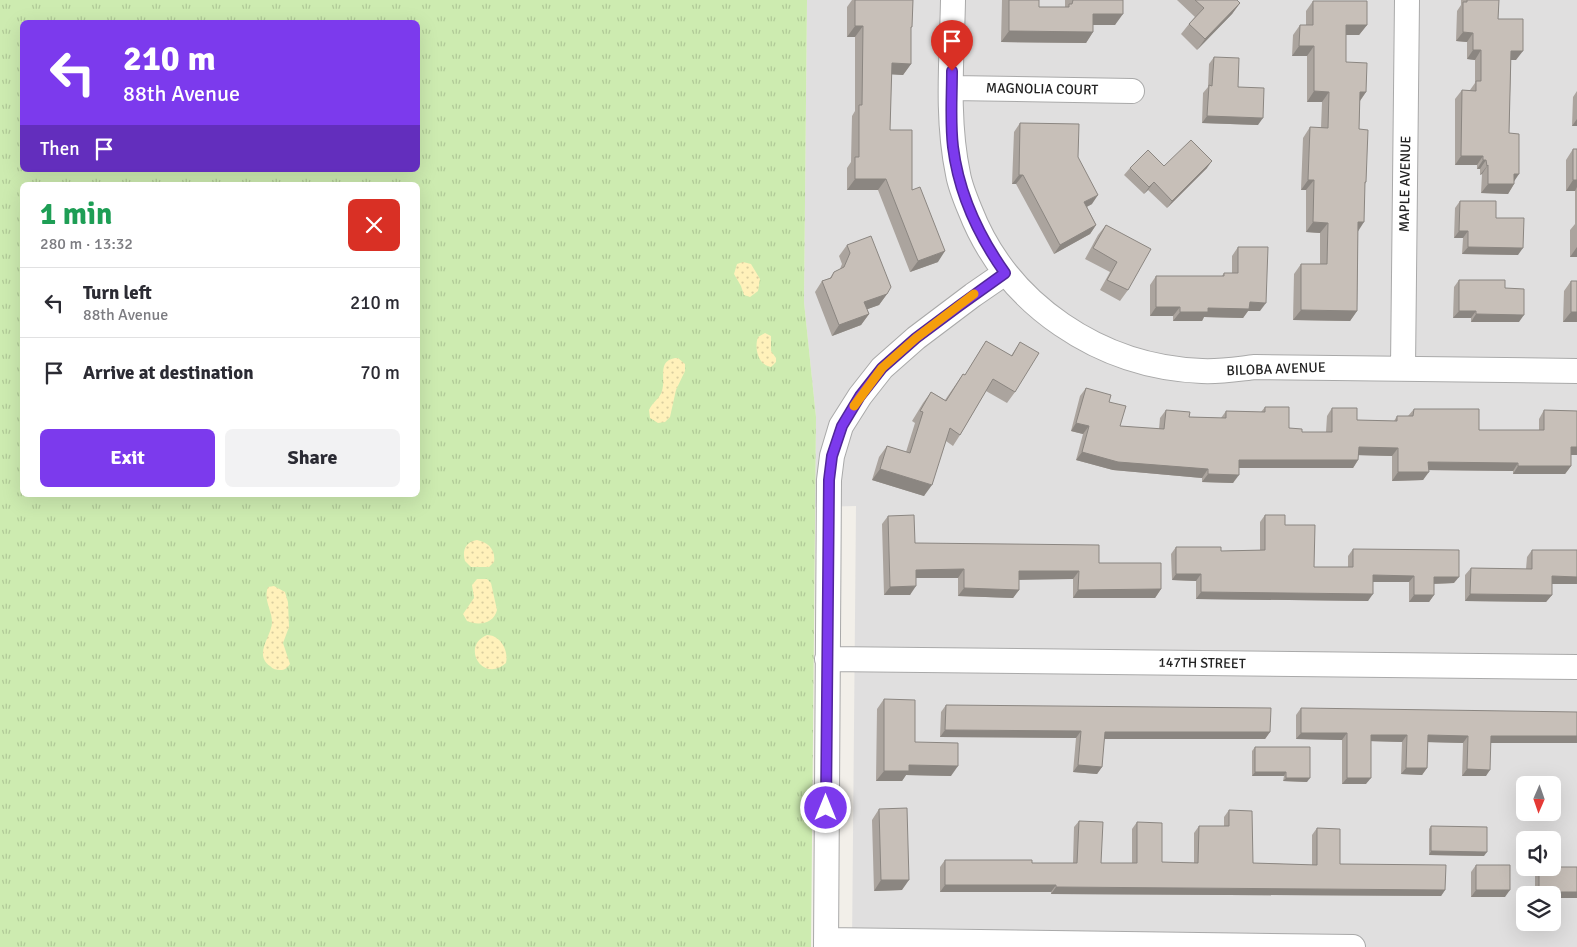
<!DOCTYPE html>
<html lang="en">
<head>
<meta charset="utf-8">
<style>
  :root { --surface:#fff; --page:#f2f2f3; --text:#2b2b33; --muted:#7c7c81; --line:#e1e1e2; --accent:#7c3aed }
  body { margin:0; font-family:Signika,sans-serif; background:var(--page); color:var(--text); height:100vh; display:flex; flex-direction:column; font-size:19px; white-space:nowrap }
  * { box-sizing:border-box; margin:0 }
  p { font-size:16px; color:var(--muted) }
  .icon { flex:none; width:28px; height:28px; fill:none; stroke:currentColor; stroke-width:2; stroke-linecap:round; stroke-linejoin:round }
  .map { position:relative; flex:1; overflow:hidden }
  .side { position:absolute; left:20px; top:182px; width:400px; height:315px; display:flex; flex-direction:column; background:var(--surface); border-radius:8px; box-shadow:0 5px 20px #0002 }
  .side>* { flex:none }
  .hud { position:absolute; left:20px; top:20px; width:400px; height:152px; border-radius:8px; box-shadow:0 5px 20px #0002; background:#7c3aed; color:#fff; overflow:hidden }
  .needle { width:32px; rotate:182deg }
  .buttons { position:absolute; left:1516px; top:776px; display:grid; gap:10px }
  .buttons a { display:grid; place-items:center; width:45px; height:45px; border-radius:8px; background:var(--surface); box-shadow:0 5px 20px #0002; font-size:25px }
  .pin { position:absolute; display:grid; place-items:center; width:42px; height:42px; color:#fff; margin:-51px -21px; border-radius:50% 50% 50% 0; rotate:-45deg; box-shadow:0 0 5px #0007 }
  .pin .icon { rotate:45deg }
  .me { position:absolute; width:55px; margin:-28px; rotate:0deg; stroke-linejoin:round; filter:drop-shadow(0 0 4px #0008) }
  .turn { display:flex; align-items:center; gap:18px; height:105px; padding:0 20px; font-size:22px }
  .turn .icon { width:65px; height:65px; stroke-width:2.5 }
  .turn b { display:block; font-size:35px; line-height:42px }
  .then { display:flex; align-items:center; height:48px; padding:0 20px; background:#0003; gap:10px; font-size:19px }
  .round { display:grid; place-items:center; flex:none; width:52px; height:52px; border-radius:8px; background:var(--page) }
  .overview { display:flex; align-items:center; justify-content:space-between; height:85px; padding:0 20px }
  h1 { font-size:30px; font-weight:700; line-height:38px; color:#1e9e55 }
  .action { display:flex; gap:10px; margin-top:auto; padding:10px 20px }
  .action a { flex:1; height:58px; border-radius:8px; background:var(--accent); color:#fff; font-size:20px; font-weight:700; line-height:58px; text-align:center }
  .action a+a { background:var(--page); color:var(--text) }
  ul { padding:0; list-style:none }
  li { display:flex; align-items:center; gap:15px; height:70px; padding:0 20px; border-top:1px solid var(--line) }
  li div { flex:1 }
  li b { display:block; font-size:19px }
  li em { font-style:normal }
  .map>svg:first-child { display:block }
  .residential { fill:#e0dfdf; fill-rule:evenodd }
  .grass { fill:url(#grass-tufts); fill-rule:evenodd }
  .sand { fill:url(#sand-dots) }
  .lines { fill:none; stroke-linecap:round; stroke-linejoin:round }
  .minor-casing { stroke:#a9a9a9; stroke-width:26 }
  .minor { stroke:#fff; stroke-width:24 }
  .wall { fill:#aba49e }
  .shaded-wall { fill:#8b8681 }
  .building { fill:#c7bfb8; stroke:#8b8681 }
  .route-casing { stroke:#51269a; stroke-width:12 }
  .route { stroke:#7c3aed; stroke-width:9 }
  .slow { stroke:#f59e0b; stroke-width:9 }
  .labels { text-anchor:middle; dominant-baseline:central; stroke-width:4; stroke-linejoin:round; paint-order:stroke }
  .street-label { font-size:14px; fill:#222; stroke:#fff }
</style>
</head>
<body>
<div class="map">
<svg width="1577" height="947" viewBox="0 0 1577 947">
  <defs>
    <pattern id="grass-tufts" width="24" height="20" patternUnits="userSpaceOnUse" patternTransform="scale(1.25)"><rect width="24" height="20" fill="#cdebb0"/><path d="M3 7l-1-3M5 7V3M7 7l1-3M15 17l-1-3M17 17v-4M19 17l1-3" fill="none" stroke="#b0c997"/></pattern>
    <pattern id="sand-dots" width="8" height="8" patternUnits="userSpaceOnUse" patternTransform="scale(1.25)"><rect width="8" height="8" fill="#fff1ba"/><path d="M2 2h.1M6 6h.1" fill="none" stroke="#dacea0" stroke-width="1.8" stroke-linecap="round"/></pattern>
  </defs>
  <rect width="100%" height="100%" fill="#f2efe9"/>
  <path class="residential" d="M807,0H1577V947H852L856,506L815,507L816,417L804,302ZM1525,785H1552V812H1525ZM1525,840H1552V868H1525ZM1525,895H1552V922H1525Z"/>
  <path class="grass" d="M0,0H807L804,302L816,417L811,947H0ZM22,22H418V170H22ZM22,185H418V495H22Z"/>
  <path class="sand" d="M743,262L751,264L760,279L758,291L750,297L744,295L741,286L734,274L737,264Z
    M765,333L771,336V351L776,358V362L771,367C758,365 754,348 758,337Z
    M675,358H678L685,364V371L676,390L670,417L665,422L658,423L650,418L649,410C652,403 660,398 662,391C666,378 657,361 675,358Z
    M477,540C488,542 496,550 494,562L489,567H471L465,561C462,551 465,542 477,540Z
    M477,579H487L491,583L497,610C494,624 478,626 467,621L463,614L474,598L472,585Z
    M274,586L285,592L288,602L289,627L283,643L290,664C287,668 285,670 280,670C276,670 273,669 270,666C253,654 272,636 272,622C272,610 263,600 268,587Z
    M487,635C500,635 509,650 506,663C483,684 460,646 487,635Z"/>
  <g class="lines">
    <defs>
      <path id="minor" d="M953,0C952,57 946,117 958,174C960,186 965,198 970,210C1007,305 1100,367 1202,371C1219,372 1237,369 1255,367L1577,371
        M952,88L1132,91
        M1403,368L1407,0
        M827,659L1577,667
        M826,940L1353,947
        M826,947L829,480L832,456L841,426L860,396L882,368L916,338L973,295L1005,273"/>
    </defs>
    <use href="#minor" class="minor-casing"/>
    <use href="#minor" class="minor"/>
  </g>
  <path class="wall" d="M852,0H913L911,29V64L903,75L891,74L890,130L938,262L910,272L878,190H847V168L851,162L852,116L855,111V37H847V7Z
    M1002,0H1039V7H1065V0H1123L1115,25H1093V32L1086,43L1001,42Z
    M1177,0H1237L1240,3L1232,14L1197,50L1181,34L1189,24L1195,17Z
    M1461,0H1499L1498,19L1516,60H1511L1509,133L1514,184L1508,194L1481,193L1482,174L1480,175V169H1477V165H1455V99L1462,90H1470L1475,83V60L1467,59V42L1456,41L1457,11L1461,5Z
    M1313,1L1367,25L1359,35H1346V62L1366,92L1360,101L1359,129L1366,182L1365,184L1358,231L1357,311L1350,321L1293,320L1294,274L1301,264H1320V233L1306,232V190H1301L1303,138L1310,127L1321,128L1322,102H1307V56H1292L1293,35L1300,25H1306V11Z
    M1214,57L1238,87L1258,125L1202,123L1203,93L1208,87L1209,64Z
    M1577,91V126H1572L1573,97Z
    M1020,123L1092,204L1087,207L1096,225L1090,234L1054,254L1016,184H1012L1014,132Z
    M1573,149H1577V257H1570V230L1575,224V191H1566V160Z
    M1164,166L1207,168L1167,208L1148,190L1144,194L1124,175L1130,168Z
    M1460,201L1496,218L1518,255L1462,254L1463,238H1454L1455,208Z
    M1106,225L1128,290L1120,301L1100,290L1110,272L1085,259L1098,235Z
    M847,245L887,294L879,305L867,309L869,314L861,325L832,336L815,292L822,281L830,278L834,272L840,269L842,264L839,256Z
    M1238,247L1260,311H1248L1243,318L1204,317L1202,321H1173V316H1150V285L1156,276H1222L1224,273H1232V256Z
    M1459,280L1505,288L1519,322H1471V318H1453L1454,287Z
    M1571,281H1577V322H1563L1564,291Z
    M986,341L1011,356L1020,342L1015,392L1007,403L986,391L960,435L953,446L946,441L924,496L872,480L879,457L887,446L906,452L915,423L912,421L923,403L931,392L945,400L963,374L965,375Z
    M1086,388L1109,402L1120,426L1159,429L1160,418L1166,410L1189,417L1221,418L1226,411L1261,412L1265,407L1289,428L1302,432H1326L1327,416L1332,408L1357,420L1394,421L1397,416H1408L1414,409L1479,430H1539V419L1544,410L1577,411V455H1571V466L1565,474H1513V471L1429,470L1423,480L1392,481V456L1358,455V460L1353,468H1239L1233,483L1202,482V478L1113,470L1076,460L1083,434L1071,431L1080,396Z
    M1265,515L1285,525L1314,567H1348V556L1353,549L1454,583L1434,584V595L1429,602H1409V582H1373L1368,601L1196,599V581L1172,580L1171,554L1176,547L1221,551L1260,550V522Z
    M888,516L915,543L1099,563L1161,589L1155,598H1073V579H1019V590L1013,598L958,596V578H916L910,595H884L882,524Z
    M1532,550H1577V584H1552V595L1546,602L1465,601V575L1471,568L1526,569L1527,557Z
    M884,699L915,742L951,776L906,775L902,781H876L877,709Z
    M946,705L1270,732L1265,739H1104L1102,767L1097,774L1073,772L1076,738L940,737L941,712Z
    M1301,708L1577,743H1491L1486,776H1462L1463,743L1428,742L1427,768L1422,775L1401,774L1402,742L1371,741L1366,784H1342V740L1296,739V715Z
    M1255,747L1307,782L1283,781L1284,776H1252V751Z
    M879,809L902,890L874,891L872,820Z
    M1229,810L1253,863L1312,865V835L1317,828L1340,864L1445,890L1441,896L1051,894V892H940V867L945,860L1032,863H1073L1074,827L1079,821L1101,863H1132V829L1137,822L1162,862L1194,863V833L1199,826H1224V817Z
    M1431,826L1484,856L1429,855V829Z
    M1524,832L1525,840V858L1520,857L1521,835Z
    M1577,855V898L1552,895H1535V873L1539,868L1577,867Z
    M1476,865L1505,897H1471V872Z"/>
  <path class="shaded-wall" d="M1240,3L1232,14L1197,50L1205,39Z
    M1093,14H1123L1115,25H1086Z
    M1346,25H1367L1359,35H1338Z
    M855,26H863L855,37H847Z
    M1009,31L1093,32L1086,43L1001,42Z
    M1463,32L1473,33L1467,42L1456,41Z
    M1299,46H1314L1307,56H1292Z
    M1473,50H1481L1475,60L1467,59Z
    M1511,51H1523L1516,60H1505Z
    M892,63L911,64L903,75L884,74Z
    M1314,91L1329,92L1322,102H1307Z
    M1360,92H1366L1359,102Z
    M1207,116L1263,118L1258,125L1202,123Z
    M1577,119V126H1572Z
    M1461,156H1483L1477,165H1455Z
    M1483,160H1486L1480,169H1477Z
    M1212,161L1207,168L1167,208L1172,201Z
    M1488,165L1482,174L1480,175L1487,166Z
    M1514,174H1519L1513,183Z
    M1019,175H1023L1016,184H1012Z
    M855,179H886L878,190H847Z
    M1308,180H1314L1306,190H1301Z
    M1573,180H1577V187L1575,191H1566Z
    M1154,182L1148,190L1144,194L1149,187Z
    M1488,184H1514L1508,194L1481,193Z
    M1098,195L1092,204L1078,211L1084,202Z
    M1313,222L1328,223L1320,233L1306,232Z
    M1358,222H1364L1357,233Z
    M1096,225L1090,234L1054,254L1060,245Z
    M1459,231H1468L1463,238H1454Z
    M1468,247L1523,248L1518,255L1462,254Z
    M1577,247V257H1570Z
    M945,251L938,262L910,272L918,261Z
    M887,294L879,305L857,313L864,302Z
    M1250,302L1266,303L1260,311H1248L1243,318L1204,317L1202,321H1173L1180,312Z
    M1156,307H1180L1173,316H1150Z
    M1301,310L1357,311L1350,321L1293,320Z
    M1459,311H1476L1471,318H1453Z
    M1571,312H1577V322H1563Z
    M869,314L861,325L832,336L839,325Z
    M1476,314L1524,315L1519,322H1471Z
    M1076,423L1089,426L1083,434L1071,431Z
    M1359,447L1398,448L1392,456L1353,455Z
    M1571,447H1577V455H1565Z
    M1082,452L1208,469L1202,478L1113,470L1076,460Z
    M1239,460H1358L1353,468H1234Z
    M1428,462L1518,463L1513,471L1423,470Z
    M1518,466H1571L1565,474H1513Z
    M880,469L932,485L924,496L872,480Z
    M1398,472H1429L1423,480L1392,481Z
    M1208,474L1239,475L1233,483L1202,482Z
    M964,569L958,578H910L916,570Z
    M1019,571H1079L1073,579L1014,580Z
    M1176,574H1201L1196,581L1172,580Z
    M1373,575L1414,576L1409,582H1368Z
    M1552,576L1577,577V584H1547Z
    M1434,577H1459L1454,583L1429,584Z
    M916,586L910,595H884L890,587Z
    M964,588L1019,590L1013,598L958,596Z
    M1161,589L1155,598H1073L1078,590Z
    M1201,592L1373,594L1368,601L1196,599Z
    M1470,594L1552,595L1546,602L1465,601Z
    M1414,595H1434L1429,602H1409Z
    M945,730L1081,731L1076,738L940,737Z
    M1105,732H1270L1265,739H1100Z
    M1301,733H1347L1342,740L1296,739Z
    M1371,735H1407L1402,742L1366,741Z
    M1428,735L1468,736L1463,743L1424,742Z
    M1491,736H1577V743H1486Z
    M909,765L958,766L951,776L906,775L902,781H876L884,771Z
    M1078,765L1102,767L1097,774L1073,772Z
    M1406,768H1427L1422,775L1401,774Z
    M1467,769L1490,770L1486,776H1462Z
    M1255,772H1286L1284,776H1252Z
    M1286,778H1310L1307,782L1283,781Z
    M1347,778H1371L1366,784H1342Z
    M1431,851L1487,852L1484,856L1429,855Z
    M1522,853L1525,854V858L1520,857Z
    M881,880H909L902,890L874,891Z
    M945,885H1056L1051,892H940Z
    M1056,887L1445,890L1441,896L1051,894Z
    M1476,890H1510L1505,897H1471Z
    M1539,892H1577V898H1552V895H1537Z"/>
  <path class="building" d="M855,0H913L912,27H911V64L892,63L890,130H912V190L920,187L945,251L918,261L886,179H855V157H859V105H862L863,26H855Z
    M1009,0H1039V7H1069V4H1072L1073,0H1123V14H1093V32L1009,31Z
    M1195,0H1237L1240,3L1205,39L1189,24L1204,8Z
    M1467,0H1499L1498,19H1523V51H1511L1509,133L1519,134V174H1514V184H1488V165L1487,166L1486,160H1483V156H1461L1462,90L1476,91V81H1481V50H1473V33L1463,32V2H1467Z
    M1313,1H1367V25H1346V62L1367,63L1366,92H1360L1359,129L1368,130L1366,182H1365L1364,222H1358L1357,311L1301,310V264H1327L1328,223L1313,222L1314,180H1308L1310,127L1328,128L1329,92L1314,91V46H1299L1300,25H1313Z
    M1214,57L1239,58L1238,87L1264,88L1263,118L1207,116L1209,85L1212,86Z
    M1020,123L1079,124L1078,157L1098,195L1084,202L1096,225L1060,245L1023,175H1019Z
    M1191,140L1212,161L1172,201L1154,182L1149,187L1130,168L1148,150L1164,166Z
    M1573,149H1577V180H1573Z
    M1460,201H1496V218H1524L1523,248L1468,247V231H1459Z
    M1106,225L1151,249L1128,290L1107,280L1117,262L1093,248Z
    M871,236L891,287L887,294L864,302L869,314L839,325L822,281L831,278L834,272L844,267L850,253L847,245Z
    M1238,247H1268L1266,303L1250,302L1249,309L1208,308V312H1180V307H1156V276H1224V273H1238Z
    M1459,280H1505V288L1524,289V315L1476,314V311H1459Z
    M1571,281H1577V312H1571Z
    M986,341L1012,356L1020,342L1039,353L1015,392L993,379L960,435L950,428L932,485L880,469L887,446L910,453L923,412L920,411L931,392L946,401L963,374L965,375Z
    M1086,388L1111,395L1109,402L1126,406L1120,426L1164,429L1166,410L1190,412L1189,417L1226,418V411L1265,412V407H1289V428L1302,429V432H1332V408H1357V420L1397,421V416H1413L1414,409H1479V430H1544V410L1577,411V447H1571V466H1518V463L1428,462L1429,472H1398V448L1359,447L1358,460H1239V475L1208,474V469L1118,462L1082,452L1089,426L1076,423Z
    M914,515L915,543L1099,545V563H1161V589L1078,590L1079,571H1019V590L964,588V569L916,570V586L890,587L888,516Z
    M1265,515H1285V525H1315L1314,567H1353V549L1459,550V577H1434V595H1414V576L1373,575V594L1201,592V574H1176V547H1221V551L1265,550Z
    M1532,550H1577V577L1552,576V595L1470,594L1471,568L1532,569Z
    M884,699L915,700V742L958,743V766L909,765V771H884Z
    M946,705L1271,708L1270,732H1105L1102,767L1078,765L1081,731L945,730Z
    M1301,708L1577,712V736H1491L1490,770L1467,769L1468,736L1428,735L1427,768H1406L1407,735H1371V778H1347V733H1301Z
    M1255,747H1310V778H1286V772H1255Z
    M907,808L909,880H881L879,809Z
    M1229,810L1252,811L1253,863L1317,865V828L1340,829V864L1446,865L1445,890L1056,887V885H945V860H1032V863H1077L1079,821L1103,822L1101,863H1137V822L1162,823V862L1198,863L1199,826H1229Z
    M1431,826L1487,827V852L1431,851Z
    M1524,832L1543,833L1542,840H1525V854L1522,853Z
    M1476,865H1510V890H1476Z
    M1552,867H1577V892H1539V868Z"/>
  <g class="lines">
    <defs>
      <path id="route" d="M826,808L829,480L832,456L842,426L860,396L882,368L916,338L959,306L1005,273C978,235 959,195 953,147C950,122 952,96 952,71"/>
    </defs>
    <use href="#route" class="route-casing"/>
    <use href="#route" class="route"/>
    <path class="slow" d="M854,406L882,368L916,338L974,294"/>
  </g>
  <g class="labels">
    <g class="street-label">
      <text transform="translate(1042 89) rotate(1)">MAGNOLIA COURT</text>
      <text transform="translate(1405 184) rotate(-89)">MAPLE AVENUE</text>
      <text transform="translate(1276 369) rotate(-2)">BILOBA AVENUE</text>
      <text transform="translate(1202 663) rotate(1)">147TH STREET</text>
    </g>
  </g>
</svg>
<div class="buttons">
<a><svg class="needle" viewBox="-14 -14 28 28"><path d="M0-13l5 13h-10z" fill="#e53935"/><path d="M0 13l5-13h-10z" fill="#7c7c81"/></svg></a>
<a><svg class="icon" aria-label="sound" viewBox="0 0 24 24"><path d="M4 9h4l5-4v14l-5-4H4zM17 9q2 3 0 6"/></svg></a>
<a><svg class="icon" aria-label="layers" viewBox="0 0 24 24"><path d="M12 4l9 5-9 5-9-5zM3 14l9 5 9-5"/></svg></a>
</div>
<div class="pin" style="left:952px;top:71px;background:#d93025"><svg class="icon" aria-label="arrive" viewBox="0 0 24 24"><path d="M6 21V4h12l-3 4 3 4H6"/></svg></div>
<svg class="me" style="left:826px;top:808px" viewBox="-20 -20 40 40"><circle r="17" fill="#7c3aed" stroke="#fff" stroke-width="3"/><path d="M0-11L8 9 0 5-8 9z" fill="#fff"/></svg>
<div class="hud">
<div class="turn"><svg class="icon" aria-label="left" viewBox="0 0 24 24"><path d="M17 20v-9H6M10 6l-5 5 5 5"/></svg><div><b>210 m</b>88th Avenue</div></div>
<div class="then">Then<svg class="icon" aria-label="arrive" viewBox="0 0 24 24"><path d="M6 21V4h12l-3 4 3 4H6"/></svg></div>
</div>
<section class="side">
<div class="overview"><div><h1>1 min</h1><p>280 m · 13:32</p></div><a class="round" style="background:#d93025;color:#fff"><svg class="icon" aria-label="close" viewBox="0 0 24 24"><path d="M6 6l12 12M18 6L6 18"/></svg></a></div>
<ul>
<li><svg class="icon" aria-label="left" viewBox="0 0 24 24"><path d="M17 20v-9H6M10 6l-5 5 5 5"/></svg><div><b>Turn left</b><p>88th Avenue</p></div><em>210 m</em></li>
<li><svg class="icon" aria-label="arrive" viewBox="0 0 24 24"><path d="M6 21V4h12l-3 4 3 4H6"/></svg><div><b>Arrive at destination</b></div><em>70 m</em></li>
</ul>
<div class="action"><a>Exit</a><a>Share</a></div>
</section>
</div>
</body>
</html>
